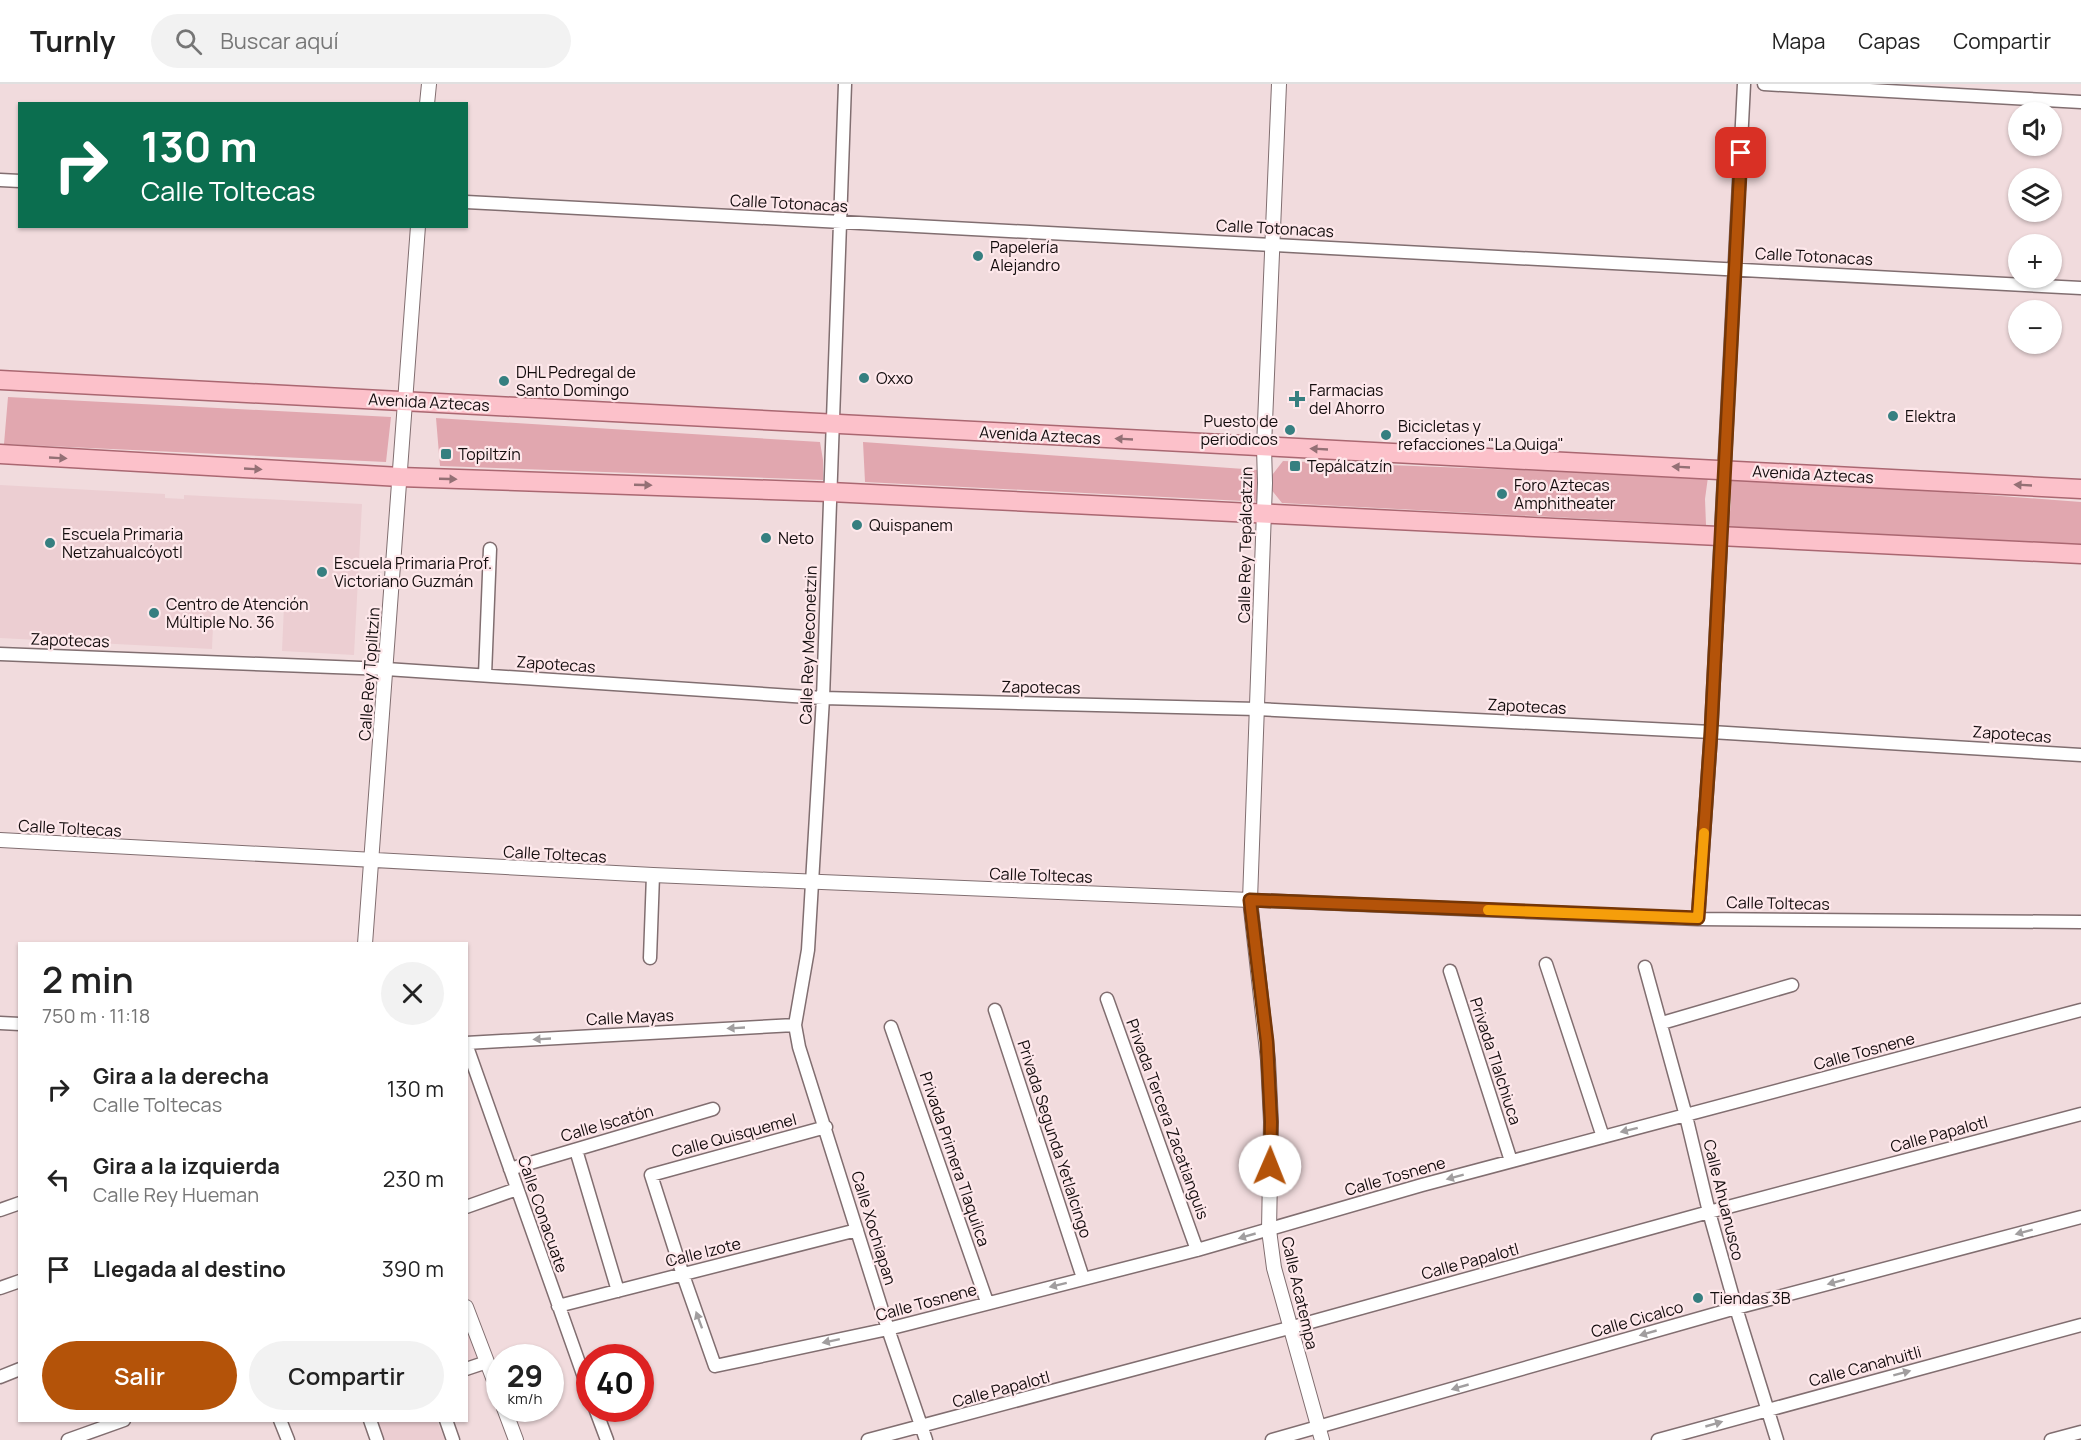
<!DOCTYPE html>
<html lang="es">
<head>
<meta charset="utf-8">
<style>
  :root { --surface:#fff; --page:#f2f2f2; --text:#222; --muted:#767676; --line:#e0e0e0; --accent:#b45309 }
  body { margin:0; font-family:Manrope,sans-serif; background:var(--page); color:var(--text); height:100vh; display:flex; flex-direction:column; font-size:22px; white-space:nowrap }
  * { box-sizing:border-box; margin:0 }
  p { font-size:20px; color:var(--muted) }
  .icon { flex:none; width:33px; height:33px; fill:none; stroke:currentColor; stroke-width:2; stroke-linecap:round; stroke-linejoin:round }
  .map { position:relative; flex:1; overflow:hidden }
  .details { position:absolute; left:18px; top:858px; width:450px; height:480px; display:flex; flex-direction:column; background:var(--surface); border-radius:0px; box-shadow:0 2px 4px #0004 }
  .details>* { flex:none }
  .hud { position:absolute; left:18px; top:18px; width:450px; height:126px; border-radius:0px; box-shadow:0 2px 4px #0004; background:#0b6e4f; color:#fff; overflow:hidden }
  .tools { position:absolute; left:2008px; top:18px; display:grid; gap:12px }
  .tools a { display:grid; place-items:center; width:54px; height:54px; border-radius:50%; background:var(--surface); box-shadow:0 2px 4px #0004; font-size:30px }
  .speed { position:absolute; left:486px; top:1260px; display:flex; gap:12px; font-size:30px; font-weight:700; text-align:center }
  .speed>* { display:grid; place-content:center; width:78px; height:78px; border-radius:50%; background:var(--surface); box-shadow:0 2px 4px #0004; line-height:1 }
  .speed small { font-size:15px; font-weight:400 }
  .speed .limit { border:9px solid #d22; background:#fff; color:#111 }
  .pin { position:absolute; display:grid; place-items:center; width:51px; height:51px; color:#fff; margin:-26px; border-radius:12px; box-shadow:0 3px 9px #0006 }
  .me { position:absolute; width:66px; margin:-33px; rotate:1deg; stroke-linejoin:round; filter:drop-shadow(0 0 4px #0008) }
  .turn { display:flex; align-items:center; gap:21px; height:126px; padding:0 24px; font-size:27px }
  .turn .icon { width:78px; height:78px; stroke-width:2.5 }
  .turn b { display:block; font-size:42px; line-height:51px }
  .round { display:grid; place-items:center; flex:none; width:63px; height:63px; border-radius:32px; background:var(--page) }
  .overview { display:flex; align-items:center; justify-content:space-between; height:102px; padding:0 24px }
  h1 { font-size:36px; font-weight:600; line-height:45px }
  .action { display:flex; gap:12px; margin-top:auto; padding:12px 24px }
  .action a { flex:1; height:69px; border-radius:36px; background:var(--accent); color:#fff; font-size:24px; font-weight:600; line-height:69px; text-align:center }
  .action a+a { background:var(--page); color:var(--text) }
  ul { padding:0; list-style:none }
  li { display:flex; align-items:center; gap:18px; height:90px; padding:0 24px }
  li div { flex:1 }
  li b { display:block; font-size:22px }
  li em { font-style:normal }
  header { display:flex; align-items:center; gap:36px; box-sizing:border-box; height:84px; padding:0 30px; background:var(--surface); border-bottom:2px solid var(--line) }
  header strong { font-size:28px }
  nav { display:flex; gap:33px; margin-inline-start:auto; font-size:21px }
  .search { width:420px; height:54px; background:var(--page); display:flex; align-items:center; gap:15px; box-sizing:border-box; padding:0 21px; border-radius:33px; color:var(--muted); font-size:22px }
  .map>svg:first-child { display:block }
  .built { fill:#ecced2 }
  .green { fill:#e1a7af }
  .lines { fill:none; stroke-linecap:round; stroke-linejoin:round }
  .minor-casing { stroke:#816e70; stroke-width:15 }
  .tertiary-casing { stroke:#816e70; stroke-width:16 }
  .primary-casing { stroke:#aa6771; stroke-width:21 }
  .minor { stroke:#fff; stroke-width:12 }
  .tertiary { stroke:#fff; stroke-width:14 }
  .primary { stroke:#fcc1ca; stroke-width:18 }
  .oneway { fill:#947075 }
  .oneway2 { fill:#a19e9f }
  .route-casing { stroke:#753606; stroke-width:15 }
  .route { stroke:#b45309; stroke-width:10 }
  .slow { stroke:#f59e0b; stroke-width:10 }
  .poi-dot { fill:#367f80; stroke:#fee8eb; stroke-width:2 }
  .labels { text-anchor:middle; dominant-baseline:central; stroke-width:4.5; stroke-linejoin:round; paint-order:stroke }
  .street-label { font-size:16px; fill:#140d0e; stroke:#fee8eb }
  .poi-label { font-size:16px; fill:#140d0e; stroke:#fee8eb; text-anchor:start }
</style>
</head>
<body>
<header>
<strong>Turnly</strong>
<div class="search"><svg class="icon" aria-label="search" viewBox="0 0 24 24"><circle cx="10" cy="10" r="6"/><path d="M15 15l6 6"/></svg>Buscar aquí</div>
<nav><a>Mapa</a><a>Capas</a><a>Compartir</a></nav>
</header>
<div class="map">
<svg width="2081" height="1356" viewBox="0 0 2081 1356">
  <rect width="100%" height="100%" fill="#f1dbdd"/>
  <path class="built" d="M0,401L165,410V414L184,415V411L362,420L354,571L282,567L284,522L214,518L212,565L0,554Z
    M466,1241L480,1275L466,1280Z
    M376,1337H437L445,1356H384Z"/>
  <path class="green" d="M8,313L391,333L386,378L4,360Z
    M436,334L820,358L823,376V396L440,382Z
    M863,358L1258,386L1264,399L1263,418L865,398Z
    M1283,377L1708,393L1705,415L1706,441L1282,419L1266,399Z
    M1731,392L2081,418V462L1728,443L1731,420Z"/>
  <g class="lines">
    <defs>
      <path id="minor" d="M845,0L823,614L808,866L795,941L799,963L888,1245L926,1356
        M1764,0L2081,18
        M0,96L20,97
        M466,118L2081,204
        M0,570L386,585L823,614L1257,625L1711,648L2081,671
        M485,591L490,465
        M1250,816L1698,835L2081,838
        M1698,835L1711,648L1744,0
        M650,874L653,791
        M1546,880L1603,1053
        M1645,883L1686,1032L1709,1128L1736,1224L1777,1356
        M1450,887L1511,1077
        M1107,915L1197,1166
        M995,926L1083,1194
        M0,939L20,940
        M1662,939L1792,901
        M891,943L987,1218
        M466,959L795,941
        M466,960L590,1310
        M826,1043L651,1091L683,1191L715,1282L888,1245L1197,1166L1422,1101L2081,926
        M576,1066L618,1207
        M510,1085L713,1025
        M466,1123L517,1105
        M0,1126L20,1119
        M0,1204L20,1197
        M558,1222L857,1146
        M466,1285L487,1278
        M0,1293L20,1285
        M595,1324L607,1356
        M280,1336L288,1356
        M370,1336L377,1356
        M446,1336L453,1356
        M68,1356L124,1336
        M868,1356L1289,1244L1709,1128L2081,1030
        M1272,1356L1736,1224L2081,1133
        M1658,1356L2081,1241
        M2051,1356L2081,1348"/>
      <path id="tertiary" d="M1279,0L1264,363L1265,399L1250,816L1268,976L1271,1038L1269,1146L1274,1184L1322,1356
        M427,20L429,0
        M0,756L653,791L1250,816
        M365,860L418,142
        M466,1223L500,1312
        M504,1324L516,1356"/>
      <path id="primary" d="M0,296L2081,405
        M0,370L400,393L830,408L2081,470"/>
    </defs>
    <use href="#minor" class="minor-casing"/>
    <use href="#tertiary" class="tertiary-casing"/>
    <use href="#primary" class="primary-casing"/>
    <use href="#minor" class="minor"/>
    <use href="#tertiary" class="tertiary"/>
    <use href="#primary" class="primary"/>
  </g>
  <defs><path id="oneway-solid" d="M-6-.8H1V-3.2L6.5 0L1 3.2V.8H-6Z" transform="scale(1.5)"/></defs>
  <g class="oneway">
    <use href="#oneway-solid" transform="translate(1124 355) rotate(-177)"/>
    <use href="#oneway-solid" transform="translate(1319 365) rotate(-177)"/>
    <use href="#oneway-solid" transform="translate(58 374) rotate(3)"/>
    <use href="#oneway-solid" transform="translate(1681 383) rotate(-177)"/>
    <use href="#oneway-solid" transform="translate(253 385) rotate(3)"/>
    <use href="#oneway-solid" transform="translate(448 395) rotate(2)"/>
    <use href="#oneway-solid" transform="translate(643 401) rotate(2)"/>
    <use href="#oneway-solid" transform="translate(2023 401) rotate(-177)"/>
  </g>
  <g class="oneway2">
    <use href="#oneway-solid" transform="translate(736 944) rotate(177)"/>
    <use href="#oneway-solid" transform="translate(542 955) rotate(177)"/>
    <use href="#oneway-solid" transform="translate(1629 1046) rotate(166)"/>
    <use href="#oneway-solid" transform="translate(1455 1093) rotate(165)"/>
    <use href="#oneway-solid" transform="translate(2024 1148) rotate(165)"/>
    <use href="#oneway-solid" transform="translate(1247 1152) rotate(164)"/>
    <use href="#oneway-solid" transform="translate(1836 1198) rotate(165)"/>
    <use href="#oneway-solid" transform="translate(1058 1201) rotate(166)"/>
    <use href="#oneway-solid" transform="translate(699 1236) rotate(-110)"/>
    <use href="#oneway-solid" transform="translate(1648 1249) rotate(164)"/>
    <use href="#oneway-solid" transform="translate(831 1257) rotate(168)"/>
    <use href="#oneway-solid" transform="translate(1902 1289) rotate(-15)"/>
    <use href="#oneway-solid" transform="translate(1460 1303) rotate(164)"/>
    <use href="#oneway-solid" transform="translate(1714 1340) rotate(-16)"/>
  </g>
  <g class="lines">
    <defs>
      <path id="route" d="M1270,1082L1271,1038L1267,958L1250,816L1698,834L1711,648L1741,69"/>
    </defs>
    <use href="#route" class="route-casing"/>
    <use href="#route" class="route"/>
    <path class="slow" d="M1488,826L1698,834L1704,749"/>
  </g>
  <g class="poi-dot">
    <circle cx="978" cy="172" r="6"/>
    <circle cx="864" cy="294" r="6"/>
    <circle cx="504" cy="297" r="6"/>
    <path d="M1294 306h6v6h6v6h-6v6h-6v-6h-6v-6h6z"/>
    <circle cx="1893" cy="332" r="6"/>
    <circle cx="1290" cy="346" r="6"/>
    <circle cx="1386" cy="351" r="6"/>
    <rect x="440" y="364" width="12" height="12" rx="3"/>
    <rect x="1289" y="376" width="12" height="12" rx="3"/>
    <circle cx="1502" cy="410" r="6"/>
    <circle cx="857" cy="441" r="6"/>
    <circle cx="766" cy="454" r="6"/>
    <circle cx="50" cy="459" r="6"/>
    <circle cx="322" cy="488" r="6"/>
    <circle cx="154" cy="529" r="6"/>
    <circle cx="1698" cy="1214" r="6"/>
  </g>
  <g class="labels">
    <g class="street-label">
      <text transform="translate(789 119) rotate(3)">Calle Totonacas</text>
      <text transform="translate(1275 144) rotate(3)">Calle Totonacas</text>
      <text transform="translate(1814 172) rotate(3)">Calle Totonacas</text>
      <text transform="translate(429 318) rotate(3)">Avenida Aztecas</text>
      <text transform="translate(1040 351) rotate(3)">Avenida Aztecas</text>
      <text transform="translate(1813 390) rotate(3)">Avenida Aztecas</text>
      <text transform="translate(1245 461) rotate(-89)">Calle Rey Tepálcatzin</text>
      <text transform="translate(70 556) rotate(2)">Zapotecas</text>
      <text transform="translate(808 561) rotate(-88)">Calle Rey Meconetzin</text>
      <text transform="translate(556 580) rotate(4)">Zapotecas</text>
      <text transform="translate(369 590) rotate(-86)">Calle Rey Topiltzin</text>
      <text transform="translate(1041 603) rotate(1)">Zapotecas</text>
      <text transform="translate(1527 622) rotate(3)">Zapotecas</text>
      <text transform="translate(2012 650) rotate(4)">Zapotecas</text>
      <text transform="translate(70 744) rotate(3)">Calle Toltecas</text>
      <text transform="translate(555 770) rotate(3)">Calle Toltecas</text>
      <text transform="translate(1041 791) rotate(2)">Calle Toltecas</text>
      <text transform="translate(1778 819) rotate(1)">Calle Toltecas</text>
      <text transform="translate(630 933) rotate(-3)">Calle Mayas</text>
      <text transform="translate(1864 967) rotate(-15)">Calle Tosnene</text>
      <text transform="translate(1496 977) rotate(72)">Privada Tlalchiuca</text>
      <text transform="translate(1168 1035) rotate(70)">Privada Tercera Zacatianguis</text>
      <text transform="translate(607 1039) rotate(-16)">Calle Iscatón</text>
      <text transform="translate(1939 1050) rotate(-15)">Calle Papalotl</text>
      <text transform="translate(734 1051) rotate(-15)">Calle Quisquemel</text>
      <text transform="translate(1055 1055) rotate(72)">Privada Segunda Yetlalcingo</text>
      <text transform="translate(955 1075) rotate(71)">Privada Primera Tlaquilca</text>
      <text transform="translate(1395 1092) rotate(-16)">Calle Tosnene</text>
      <text transform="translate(1724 1116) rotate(76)">Calle Ahuanusco</text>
      <text transform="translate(543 1130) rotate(71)">Calle Conacuate</text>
      <text transform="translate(874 1144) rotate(73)">Calle Xochiapan</text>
      <text transform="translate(703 1168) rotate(-14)">Calle Izote</text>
      <text transform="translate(1470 1177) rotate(-15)">Calle Papalotl</text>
      <text transform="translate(1300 1209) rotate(77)">Calle Acatempa</text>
      <text transform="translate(926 1218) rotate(-15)">Calle Tosnene</text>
      <text transform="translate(1637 1235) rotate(-16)">Calle Cicalco</text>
      <text transform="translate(1865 1282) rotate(-15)">Calle Canahuitli</text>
      <text transform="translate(1001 1305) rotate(-15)">Calle Papalotl</text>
    </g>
    <g class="poi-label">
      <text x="990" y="163">Papelería<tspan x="990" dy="18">Alejandro</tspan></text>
      <text x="516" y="288">DHL Pedregal de<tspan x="516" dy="18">Santo Domingo</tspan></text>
      <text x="876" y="294">Oxxo</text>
      <text x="1309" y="306">Farmacias<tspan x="1309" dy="18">del Ahorro</tspan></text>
      <text x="1905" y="332">Elektra</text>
      <text x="1278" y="337" text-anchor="end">Puesto de<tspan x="1278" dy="18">periodicos</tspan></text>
      <text x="1398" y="342">Bicicletas y<tspan x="1398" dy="18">refacciones "La Quiga"</tspan></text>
      <text x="458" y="370">Topiltzín</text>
      <text x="1307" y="382">Tepálcatzín</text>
      <text x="1514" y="401">Foro Aztecas<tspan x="1514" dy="18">Amphitheater</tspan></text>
      <text x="869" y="441">Quispanem</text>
      <text x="62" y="450">Escuela Primaria<tspan x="62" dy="18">Netzahualcóyotl</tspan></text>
      <text x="778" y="454">Neto</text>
      <text x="334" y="479">Escuela Primaria Prof.<tspan x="334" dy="18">Victoriano Guzmán</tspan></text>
      <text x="166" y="520">Centro de Atención<tspan x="166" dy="18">Múltiple No. 36</tspan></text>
      <text x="1710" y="1214">Tiendas 3B</text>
    </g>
  </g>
</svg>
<div class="tools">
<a><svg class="icon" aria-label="sound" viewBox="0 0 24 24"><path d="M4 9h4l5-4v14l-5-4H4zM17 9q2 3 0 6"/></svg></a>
<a><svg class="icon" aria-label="layers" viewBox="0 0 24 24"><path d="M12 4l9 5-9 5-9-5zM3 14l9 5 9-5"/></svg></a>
<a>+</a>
<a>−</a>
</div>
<div class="speed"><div>29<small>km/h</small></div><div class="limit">40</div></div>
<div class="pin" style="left:1741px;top:69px;background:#d93025"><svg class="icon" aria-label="arrive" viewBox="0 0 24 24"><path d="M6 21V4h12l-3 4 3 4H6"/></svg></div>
<svg class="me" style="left:1270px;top:1082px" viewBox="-20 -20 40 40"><circle r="19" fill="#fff"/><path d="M0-13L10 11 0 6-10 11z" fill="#b45309"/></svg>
<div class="hud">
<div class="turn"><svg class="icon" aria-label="right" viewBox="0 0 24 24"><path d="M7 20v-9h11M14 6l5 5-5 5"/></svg><div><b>130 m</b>Calle Toltecas</div></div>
</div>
<section class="details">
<div class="overview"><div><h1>2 min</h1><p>750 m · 11:18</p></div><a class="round"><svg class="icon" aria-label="close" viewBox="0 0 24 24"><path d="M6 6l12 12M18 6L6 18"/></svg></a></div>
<ul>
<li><svg class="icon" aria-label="right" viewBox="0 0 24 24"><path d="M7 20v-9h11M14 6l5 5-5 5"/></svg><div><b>Gira a la derecha</b><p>Calle Toltecas</p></div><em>130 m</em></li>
<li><svg class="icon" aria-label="left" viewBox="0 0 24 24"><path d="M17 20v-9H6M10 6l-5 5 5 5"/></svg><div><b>Gira a la izquierda</b><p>Calle Rey Hueman</p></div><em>230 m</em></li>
<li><svg class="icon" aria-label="arrive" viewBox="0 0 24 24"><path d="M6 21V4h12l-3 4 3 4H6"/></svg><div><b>Llegada al destino</b></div><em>390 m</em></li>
</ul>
<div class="action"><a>Salir</a><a>Compartir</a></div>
</section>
</div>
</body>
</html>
